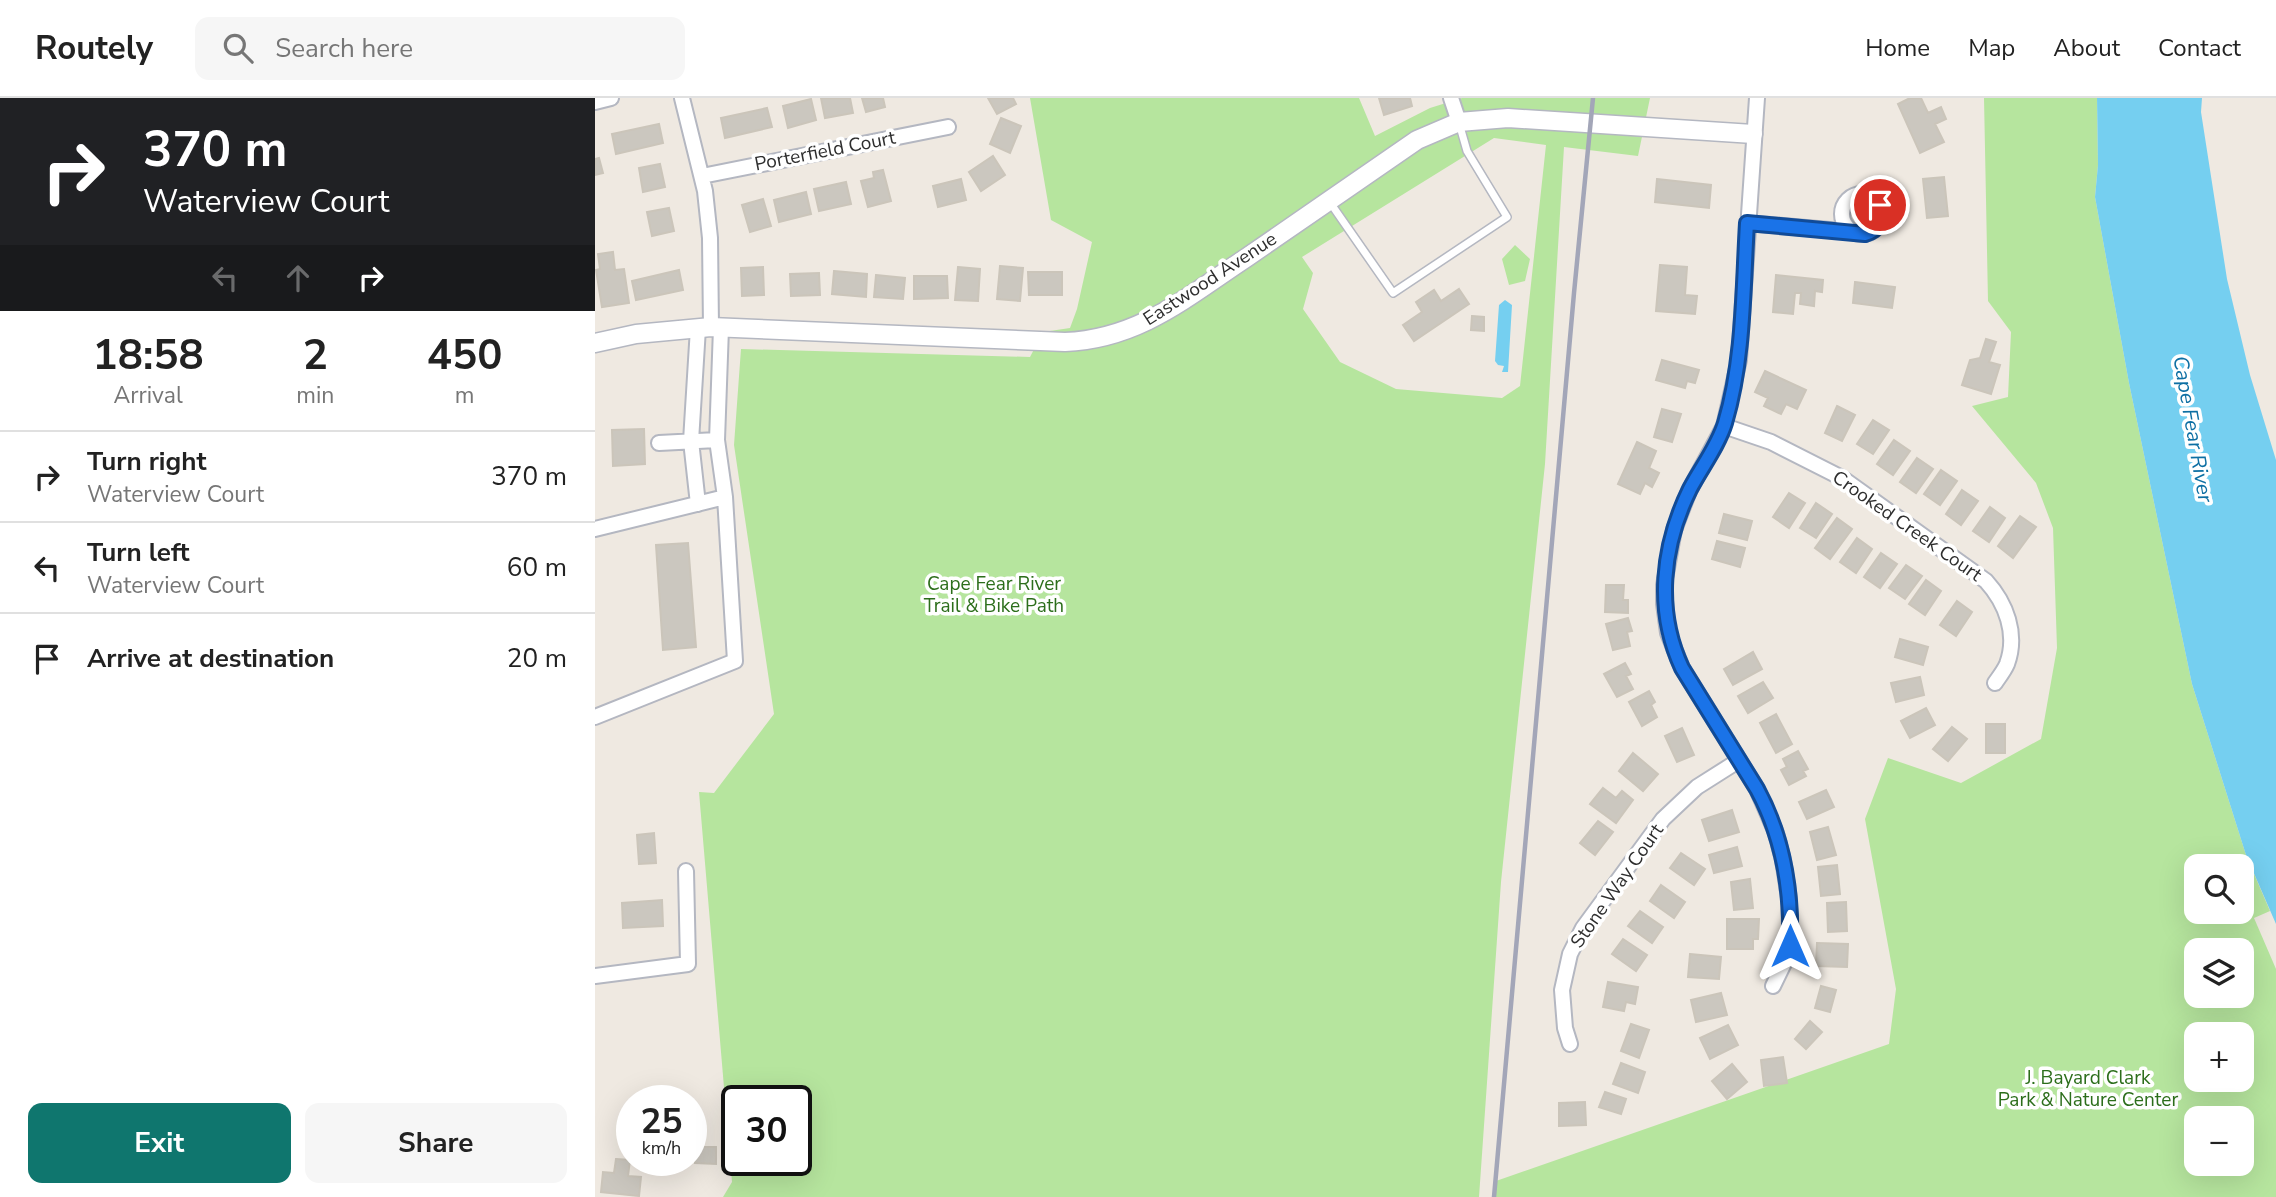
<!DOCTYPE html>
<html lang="en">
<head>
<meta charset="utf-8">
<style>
  :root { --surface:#fff; --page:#f6f6f6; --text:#222; --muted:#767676; --line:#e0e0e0; --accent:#0f766e }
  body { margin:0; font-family:"Nunito Sans",sans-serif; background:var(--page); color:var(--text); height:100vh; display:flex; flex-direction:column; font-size:26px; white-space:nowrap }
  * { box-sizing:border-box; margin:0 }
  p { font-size:23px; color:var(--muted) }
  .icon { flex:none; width:38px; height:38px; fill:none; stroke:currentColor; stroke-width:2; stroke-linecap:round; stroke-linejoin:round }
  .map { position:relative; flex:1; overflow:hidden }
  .side { display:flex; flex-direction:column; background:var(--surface); width:595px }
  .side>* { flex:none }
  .top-card { background:#202124; color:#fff; overflow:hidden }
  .buttons { position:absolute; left:1589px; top:756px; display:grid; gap:14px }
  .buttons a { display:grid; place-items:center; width:70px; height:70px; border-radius:14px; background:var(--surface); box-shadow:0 7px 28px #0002; font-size:35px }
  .speed { position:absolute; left:21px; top:987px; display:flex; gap:14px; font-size:35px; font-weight:700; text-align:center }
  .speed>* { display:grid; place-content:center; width:91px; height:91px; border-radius:50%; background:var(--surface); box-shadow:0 7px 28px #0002; line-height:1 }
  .speed small { font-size:18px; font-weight:400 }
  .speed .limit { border:4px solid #111; border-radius:10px; background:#fff; color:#111 }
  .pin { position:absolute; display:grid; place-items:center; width:60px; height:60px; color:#fff; margin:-30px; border:4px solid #fff; border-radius:50%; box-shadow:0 2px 7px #0007 }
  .me { position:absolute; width:77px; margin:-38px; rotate:0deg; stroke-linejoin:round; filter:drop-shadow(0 0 5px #0008) }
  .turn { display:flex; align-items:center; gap:24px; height:147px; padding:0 28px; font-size:32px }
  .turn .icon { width:91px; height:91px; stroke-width:2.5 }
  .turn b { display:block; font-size:49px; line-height:60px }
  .lanes { display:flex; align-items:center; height:66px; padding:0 28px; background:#0003; justify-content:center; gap:35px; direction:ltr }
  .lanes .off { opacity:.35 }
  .eta { display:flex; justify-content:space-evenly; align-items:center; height:119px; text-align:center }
  .eta b { font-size:42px; font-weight:700; line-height:49px }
  .primary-button { display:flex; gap:14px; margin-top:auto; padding:14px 28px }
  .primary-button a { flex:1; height:80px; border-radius:14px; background:var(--accent); color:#fff; font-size:28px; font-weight:700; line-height:80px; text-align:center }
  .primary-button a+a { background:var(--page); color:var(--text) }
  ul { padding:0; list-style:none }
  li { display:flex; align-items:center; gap:21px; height:91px; padding:0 28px; border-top:2px solid var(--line) }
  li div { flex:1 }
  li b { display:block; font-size:26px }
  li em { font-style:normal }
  header { display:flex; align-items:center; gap:42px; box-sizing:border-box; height:98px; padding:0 35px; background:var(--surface); border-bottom:2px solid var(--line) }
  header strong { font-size:33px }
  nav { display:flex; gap:38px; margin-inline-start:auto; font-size:24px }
  .search { width:490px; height:63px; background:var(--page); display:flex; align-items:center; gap:18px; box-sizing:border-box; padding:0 24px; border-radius:14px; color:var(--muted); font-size:26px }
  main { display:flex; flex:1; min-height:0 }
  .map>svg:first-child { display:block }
  .green { fill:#b6e59e; fill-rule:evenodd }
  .water { fill:#75cff0 }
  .building { fill:#cbc7bf; stroke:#cbc5ba; stroke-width:2 }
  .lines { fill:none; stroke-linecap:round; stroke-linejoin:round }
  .service-casing { stroke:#b4b7c1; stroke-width:10 }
  .minor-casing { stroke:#b4b7c1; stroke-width:18 }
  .tertiary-casing { stroke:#b4b7c1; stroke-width:21 }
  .service { stroke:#fff; stroke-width:7 }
  .minor { stroke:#fff; stroke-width:14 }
  .tertiary { stroke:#fff; stroke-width:18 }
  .rail { stroke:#a3a6b8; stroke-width:4.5 }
  .route-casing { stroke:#114b97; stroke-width:18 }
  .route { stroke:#1a73e8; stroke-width:12 }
  .labels { text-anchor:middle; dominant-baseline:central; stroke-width:7; stroke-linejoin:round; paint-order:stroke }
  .street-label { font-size:19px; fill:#2e2e2e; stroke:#fff }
  .park-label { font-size:19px; fill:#2c6e1b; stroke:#fff }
  .water-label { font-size:21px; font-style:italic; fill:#0d6fa3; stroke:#fff }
</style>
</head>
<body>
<header>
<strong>Routely</strong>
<div class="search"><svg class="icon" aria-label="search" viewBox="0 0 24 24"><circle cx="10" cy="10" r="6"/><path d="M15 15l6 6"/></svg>Search here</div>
<nav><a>Home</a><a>Map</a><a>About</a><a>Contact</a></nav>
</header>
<main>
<section class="side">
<div class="top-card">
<div class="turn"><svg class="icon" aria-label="right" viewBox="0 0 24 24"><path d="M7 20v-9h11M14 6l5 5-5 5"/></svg><div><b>370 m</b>Waterview Court</div></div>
<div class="lanes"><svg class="icon off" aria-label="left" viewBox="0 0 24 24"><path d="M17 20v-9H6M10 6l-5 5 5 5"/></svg><svg class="icon off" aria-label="ahead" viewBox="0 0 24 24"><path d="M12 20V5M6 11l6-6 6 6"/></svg><svg class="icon" aria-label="right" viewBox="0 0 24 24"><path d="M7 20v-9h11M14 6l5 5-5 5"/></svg></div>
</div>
<div class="eta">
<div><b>18:58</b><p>Arrival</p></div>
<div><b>2</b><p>min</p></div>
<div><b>450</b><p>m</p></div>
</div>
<ul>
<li><svg class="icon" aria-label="right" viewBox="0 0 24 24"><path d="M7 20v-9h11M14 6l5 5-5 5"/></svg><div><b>Turn right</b><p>Waterview Court</p></div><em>370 m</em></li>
<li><svg class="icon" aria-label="left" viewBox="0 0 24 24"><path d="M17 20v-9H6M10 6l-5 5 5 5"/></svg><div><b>Turn left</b><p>Waterview Court</p></div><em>60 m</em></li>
<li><svg class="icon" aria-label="arrive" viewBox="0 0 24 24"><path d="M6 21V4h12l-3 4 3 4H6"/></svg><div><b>Arrive at destination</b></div><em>20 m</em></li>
</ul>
<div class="primary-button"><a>Exit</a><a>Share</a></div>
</section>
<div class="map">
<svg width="1681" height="1099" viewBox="0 0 1681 1099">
  <rect width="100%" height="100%" fill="#efe9e1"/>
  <path class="green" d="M435,0H764L780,38L835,10L867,0H1055L1043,58L969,49L950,366L906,784L884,1099H128L137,1084L104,694L119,695L179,616L139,347L146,251L435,259L448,234L475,230L482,211L497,144L456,122ZM899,40L951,47L925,288L907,300L801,291L745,264L708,211L718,175L707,159ZM142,1003H201V1062H142Z
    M1389,0H1502L1503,67L1500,99L1534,285L1597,586L1651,757L1675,813L1659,820L1681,871V1099H899L901,1083L1294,946L1301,891L1270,721L1293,660L1366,685L1446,641L1462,550L1458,430L1441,385L1377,308L1413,299L1416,234L1393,203ZM1601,768H1647V814H1601ZM1601,852H1647V898H1601ZM1601,936H1647V982H1601ZM1601,1020H1647V1066H1601Z
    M920,147L935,161L930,183L914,187L907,161Z"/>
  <path class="water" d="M1502,0H1607L1606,14L1632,181L1655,277L1681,362V826L1651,757L1597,586L1534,285L1500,99L1503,67Z
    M910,202L917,207L913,274H907L909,268L903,267L900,263L904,207Z"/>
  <path class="building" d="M226,0H255L258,15L230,20Z
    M267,0H288L290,9L271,14Z
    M393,0H418L421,6L402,16Z
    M784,0H815L817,8L789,17Z
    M1315,0H1326L1333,15L1346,9L1351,21L1340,26L1349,44L1325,55L1303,6Z
    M216,1L221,22L193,30L188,8Z
    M172,10L177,29L130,40L126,20Z
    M406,20L426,28L415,55L395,46Z
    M64,26L68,45L21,56L17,36Z
    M398,58L410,77L386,93L374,74Z
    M4,60L8,75L0,77V61Z
    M65,66L70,89L48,94L44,70Z
    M288,72L296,103L273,109L266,83L279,80L278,74Z
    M1349,79L1353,118L1332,120L1328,81Z
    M366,81L371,102L343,109L338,88Z
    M1062,81L1116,87L1114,110L1060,104Z
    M251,84L256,106L224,113L219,91Z
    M211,94L216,116L184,124L179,102Z
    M168,101L176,128L155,134L147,107Z
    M74,110L79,133L57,138L52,114Z
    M18,154L20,172L29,171L34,205L7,209L1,172L5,171L3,156Z
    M1065,167L1092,169L1090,197L1102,198L1100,216L1061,213Z
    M405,168L428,170L425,203L402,201Z
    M168,169L169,197L147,198L146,170Z
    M363,169L385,171L383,203L360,202Z
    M84,172L88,192L41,202L37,183Z
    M239,173L272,176L271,199L237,196Z
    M433,174H467V197H434Z
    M224,175L225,197L196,198L195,176Z
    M281,177L310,180L308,201L279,199Z
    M1181,177L1228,182L1227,194L1220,193L1219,208L1205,206L1206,195H1200L1198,216L1178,214Z
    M319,178H352L353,200L319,201Z
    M1260,184L1300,189L1297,210L1258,205Z
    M864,191L874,206L819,243L808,227L827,214L821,204L839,192L846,203Z
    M877,218L889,219V233L876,232Z
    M1391,241L1401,244L1394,264L1405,267L1396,296L1367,287L1375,262L1385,260Z
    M1067,262L1104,272L1100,285L1092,283L1090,290L1061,282Z
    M1170,273L1211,292L1202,311L1191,306L1186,316L1169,308L1173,300L1160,294Z
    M1242,308L1260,317L1247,343L1230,335Z
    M1067,311L1086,316L1077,344L1059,339Z
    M1278,322L1294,332L1278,356L1262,346Z
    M49,331L50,366L18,368L17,332Z
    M1299,342L1315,353L1298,377L1282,366Z
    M1042,344L1061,353L1054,370L1064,375L1057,389L1050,385L1045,396L1023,386Z
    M1322,360L1338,371L1321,395L1305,384Z
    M1346,372L1362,383L1345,407L1329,396Z
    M1367,392L1383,403L1366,427L1351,416Z
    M1194,395L1210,405L1194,430L1178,419Z
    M1221,405L1237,416L1221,440L1205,430Z
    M1395,409L1410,420L1394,444L1378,433Z
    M1129,416L1157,423L1152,442L1124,435Z
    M1425,418L1441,429L1418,460L1403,448Z
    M1242,420L1257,431L1235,461L1220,450Z
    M1262,440L1277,451L1261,475L1245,464Z
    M1122,443L1150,450L1145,469L1117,461Z
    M93,445L101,549L68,552L61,447Z
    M1286,455L1302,466L1285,490L1269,479Z
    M1311,467L1327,478L1310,501L1294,490Z
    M1331,482L1346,493L1330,517L1314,506Z
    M1011,487H1029L1028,502H1033V515L1010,514Z
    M1362,503L1377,514L1361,538L1345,527Z
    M1033,520L1037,533L1032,534L1035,548L1018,552L1011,526Z
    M1305,541L1333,549L1328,567L1300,559Z
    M1158,554L1167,571L1138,587L1129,571Z
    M1030,565L1036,576L1031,578L1038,591L1022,599L1009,576Z
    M1325,579L1329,597L1301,604L1296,585Z
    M1168,584L1178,600L1153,615L1143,598Z
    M1054,593L1060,604L1056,607L1062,619L1047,628L1034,604Z
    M1331,610L1340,627L1315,640L1306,623Z
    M1181,616L1197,646L1181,655L1165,625Z
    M1391,626H1410V655H1391Z
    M1357,629L1372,641L1353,663L1338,651Z
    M1087,630L1099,657L1082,664L1070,638Z
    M1203,653L1213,671L1208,673L1211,678L1194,687L1186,672L1192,669L1188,661Z
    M1038,655L1063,676L1048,693L1024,673Z
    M1008,690L1021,700L1027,693L1038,702L1021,725L995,706Z
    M1231,692L1239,709L1212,721L1204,704Z
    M1137,712L1144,734L1114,743L1107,722Z
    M1003,723L1018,734L1000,757L985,745Z
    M1233,729L1241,757L1222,762L1215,734Z
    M59,735L61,765L44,766L42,737Z
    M1142,749L1147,768L1119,775L1114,757Z
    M1086,755L1110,771L1099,787L1075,770Z
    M1242,767L1245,796L1226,798L1223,769Z
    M1155,781L1158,810L1139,812L1136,784Z
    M1066,787L1090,804L1079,820L1055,803Z
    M67,802L68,828L28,830L27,805Z
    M1251,804L1252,833L1233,834L1232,805Z
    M1045,813L1068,829L1057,845L1033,828Z
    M1132,821H1164L1163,841H1158V851H1132Z
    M1028,841L1052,857L1041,873L1017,856Z
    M1222,845L1253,846L1252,869L1221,868Z
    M1095,856L1126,859L1124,881L1093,879Z
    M1013,884L1043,889L1040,906L1031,904L1029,913L1008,909Z
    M1226,888L1241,892L1235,914L1220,910Z
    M1126,895L1132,917L1101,924L1096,902Z
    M1215,923L1227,934L1211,951L1200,941Z
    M1036,926L1054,932L1044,960L1026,953Z
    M1133,927L1143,947L1115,961L1105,940Z
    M1188,959L1192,985L1169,988L1166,962Z
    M1026,965L1050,974L1043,995L1018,986Z
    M1137,966L1152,984L1132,1001L1117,983Z
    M1010,994L1031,1001L1026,1016L1004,1009Z
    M990,1004L991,1027L964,1028V1005Z
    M100,1049H121V1066L100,1065Z
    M21,1061L35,1062L33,1078L46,1079L44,1098L6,1094L8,1074L19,1075Z"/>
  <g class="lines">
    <defs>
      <path id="service" d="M734,103L798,195L912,119L872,53L864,25"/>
      <path id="minor" d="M87,0L110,93L115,140L116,229
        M856,0L864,24
        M1162,0L1144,262L1129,328L1094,393L1079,432L1069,487V506L1073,535L1087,570L1162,691L1181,735L1188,762L1194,800L1195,829L1193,857L1178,888
        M0,4L16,0
        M107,78L353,29
        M1247 116a20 20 0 1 1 40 0a20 20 0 1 1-40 0Z
        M1152,125L1258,134
        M126,230L122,342L130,399
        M1129,328L1176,344L1247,380L1391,483C1411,505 1423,536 1412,566C1409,573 1404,579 1400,585
        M64,345L122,342
        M103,406L96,343L103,230
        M0,431L130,399L140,563L0,619
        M0,878L93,866L91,773
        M975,946L970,930L967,892L975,856L988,830L1068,721L1102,689L1143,663"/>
      <path id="tertiary" d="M0,245L41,236L116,229L470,244C544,241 592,199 651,160C708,121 765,81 822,42L864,24L913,20L1158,36"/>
    </defs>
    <use href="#service" class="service-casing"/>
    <use href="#minor" class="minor-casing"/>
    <use href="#tertiary" class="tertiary-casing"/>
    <use href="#service" class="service"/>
    <use href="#minor" class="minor"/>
    <use href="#tertiary" class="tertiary"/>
    <path class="rail" d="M899,1099L979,195L998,0"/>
  </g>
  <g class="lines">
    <defs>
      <path id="route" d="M1195,848C1197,793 1188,739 1162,691L1087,570C1060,512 1067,448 1095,391C1106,370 1123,348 1130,325C1149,261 1148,192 1152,125L1270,136C1284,132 1289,121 1285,107"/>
    </defs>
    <use href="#route" class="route-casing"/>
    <use href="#route" class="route"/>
  </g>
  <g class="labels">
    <g class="street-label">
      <text transform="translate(230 53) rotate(-11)">Porterfield Court</text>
      <text transform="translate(615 181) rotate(-33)">Eastwood Avenue</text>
      <text transform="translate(1312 428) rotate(35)">Crooked Creek Court</text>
      <text transform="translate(1022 788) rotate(-55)">Stone Way Court</text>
    </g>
    <g class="park-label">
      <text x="399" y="486">Cape Fear River<tspan x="399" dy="22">Trail &amp; Bike Path</tspan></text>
      <text x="1493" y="980">J. Bayard Clark<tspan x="1493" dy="22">Park &amp; Nature Center</tspan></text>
    </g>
    <g class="water-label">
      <text transform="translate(1598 331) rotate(80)">Cape Fear River</text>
    </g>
  </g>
</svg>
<div class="buttons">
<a><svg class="icon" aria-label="search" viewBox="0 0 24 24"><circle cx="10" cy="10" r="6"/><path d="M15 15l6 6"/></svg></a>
<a><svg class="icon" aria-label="layers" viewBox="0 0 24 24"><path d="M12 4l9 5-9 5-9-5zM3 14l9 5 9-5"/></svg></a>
<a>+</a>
<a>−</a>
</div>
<div class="speed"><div>25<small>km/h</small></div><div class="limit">30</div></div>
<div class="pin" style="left:1285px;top:107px;background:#d93025"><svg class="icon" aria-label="arrive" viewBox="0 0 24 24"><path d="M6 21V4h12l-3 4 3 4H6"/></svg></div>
<svg class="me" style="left:1195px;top:848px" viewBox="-20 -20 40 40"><path d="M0-17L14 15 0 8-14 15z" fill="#1a73e8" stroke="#fff" stroke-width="4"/></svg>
</div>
</main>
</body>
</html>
